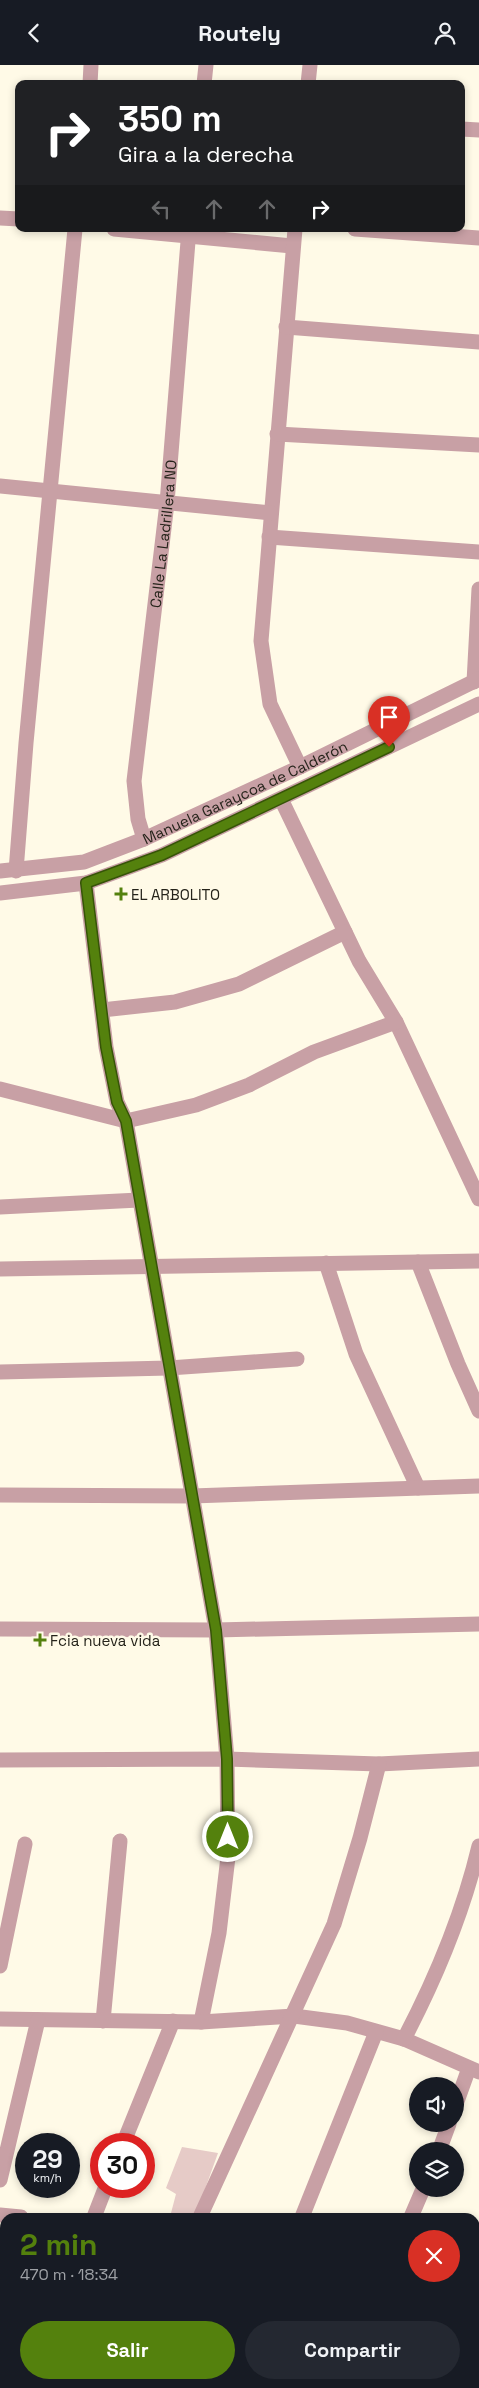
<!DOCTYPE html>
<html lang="es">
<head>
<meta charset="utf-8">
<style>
  :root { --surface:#171b24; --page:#242831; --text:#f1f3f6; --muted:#9ea1a6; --accent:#54810d }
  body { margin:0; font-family:"Space Grotesk",sans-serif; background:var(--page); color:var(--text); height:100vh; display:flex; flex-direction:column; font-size:19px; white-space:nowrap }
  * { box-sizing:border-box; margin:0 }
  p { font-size:16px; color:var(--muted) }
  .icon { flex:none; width:28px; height:28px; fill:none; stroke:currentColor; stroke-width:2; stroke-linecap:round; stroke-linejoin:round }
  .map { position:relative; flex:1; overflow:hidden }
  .details { position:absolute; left:0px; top:2148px; width:480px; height:176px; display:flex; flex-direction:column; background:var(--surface); border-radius:15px 15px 0 0; box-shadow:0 2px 8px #0003 }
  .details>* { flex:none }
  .banner { position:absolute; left:15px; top:15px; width:450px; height:152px; border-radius:10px; box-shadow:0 2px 8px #0003; background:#202124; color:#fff; overflow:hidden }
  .buttons { position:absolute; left:409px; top:2012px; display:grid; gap:10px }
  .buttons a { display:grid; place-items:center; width:55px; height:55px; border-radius:50%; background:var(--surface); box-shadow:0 2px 8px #0003; font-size:25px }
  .speed { position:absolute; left:15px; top:2068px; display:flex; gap:10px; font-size:25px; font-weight:700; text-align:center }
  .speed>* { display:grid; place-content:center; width:65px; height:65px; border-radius:50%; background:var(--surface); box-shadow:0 2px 8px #0003; line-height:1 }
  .speed small { font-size:12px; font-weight:400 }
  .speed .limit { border:8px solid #d22; background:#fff; color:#111 }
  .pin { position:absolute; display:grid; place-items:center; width:42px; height:42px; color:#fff; margin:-51px -21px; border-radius:50% 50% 50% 0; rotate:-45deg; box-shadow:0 0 5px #0007 }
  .pin .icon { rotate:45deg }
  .me { position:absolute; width:55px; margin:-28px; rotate:0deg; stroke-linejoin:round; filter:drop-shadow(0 0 4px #0008) }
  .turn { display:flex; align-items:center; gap:18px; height:105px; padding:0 20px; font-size:22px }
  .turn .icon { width:65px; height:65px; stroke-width:2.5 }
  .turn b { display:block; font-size:35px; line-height:42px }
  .lanes { display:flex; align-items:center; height:48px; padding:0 20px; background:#0003; justify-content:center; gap:25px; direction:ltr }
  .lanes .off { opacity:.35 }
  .round { display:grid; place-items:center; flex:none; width:52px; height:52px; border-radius:26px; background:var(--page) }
  .overview { display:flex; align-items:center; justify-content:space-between; height:85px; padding:0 20px }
  h1 { font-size:30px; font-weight:700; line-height:38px; color:var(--accent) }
  .button { display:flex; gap:10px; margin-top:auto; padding:10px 20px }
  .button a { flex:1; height:58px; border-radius:30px; background:var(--accent); color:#fff; font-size:20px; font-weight:700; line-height:58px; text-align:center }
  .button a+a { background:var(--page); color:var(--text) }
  header { display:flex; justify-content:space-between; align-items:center; height:65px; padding:0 20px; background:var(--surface); font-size:22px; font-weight:700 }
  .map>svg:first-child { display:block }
  .building { fill:#e6cbc7 }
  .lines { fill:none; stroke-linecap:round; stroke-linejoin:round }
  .minor { stroke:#c8a0a5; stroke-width:15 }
  .route-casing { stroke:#375408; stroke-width:12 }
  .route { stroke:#54810d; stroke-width:9 }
  .poi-dot { fill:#54810d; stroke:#fffae7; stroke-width:2 }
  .labels { text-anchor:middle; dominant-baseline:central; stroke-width:5; stroke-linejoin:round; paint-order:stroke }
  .street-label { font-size:15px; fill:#25231a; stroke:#fffae7 }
  .poi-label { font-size:15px; fill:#25231a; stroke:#fffae7; text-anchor:start }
</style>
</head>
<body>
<header><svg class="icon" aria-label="back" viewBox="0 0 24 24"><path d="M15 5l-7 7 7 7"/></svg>Routely<svg class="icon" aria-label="person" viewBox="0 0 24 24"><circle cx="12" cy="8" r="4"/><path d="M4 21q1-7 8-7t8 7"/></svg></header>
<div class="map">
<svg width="479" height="2323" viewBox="0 0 479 2323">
  <rect width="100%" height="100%" fill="#fffae7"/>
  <path class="building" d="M182,2082L218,2088L195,2152L171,2148L176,2129L166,2123Z"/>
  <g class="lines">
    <g class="minor">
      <path d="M90,19L91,0"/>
      <path d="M204,19L206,0"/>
      <path d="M308,19L310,0"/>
      <path d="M461,64L479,65"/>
      <path d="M0,153L19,154"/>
      <path d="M114,164L292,181"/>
      <path d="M295,164L261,576L270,639L300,702"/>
      <path d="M355,164L479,173"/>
      <path d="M286,262L479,277"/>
      <path d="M277,369L479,380"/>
      <path d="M0,421L271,448"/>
      <path d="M269,472L479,487"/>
      <path d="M474,617L479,524"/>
      <path d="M281,734L359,896L396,957L479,1134"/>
      <path id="s1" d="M144,774L138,754L134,716L167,438L189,164"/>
      <path id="s2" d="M0,806L84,797L144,774L300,702L479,614"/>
      <path d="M16,806L26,678L75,164"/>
      <path d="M86,818L106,982L117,1037L126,1056L216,1565L227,1694L228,1792L219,1868L201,1957"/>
      <path d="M0,828L86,818L162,790L479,639"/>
      <path d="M102,945L175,937L239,919L345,867"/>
      <path d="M0,1024L126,1056L196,1040L249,1020L314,987L396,957"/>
      <path d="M0,1142L139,1135"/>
      <path d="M418,1197L458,1299L479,1346"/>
      <path d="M326,1198L356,1289L418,1423"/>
      <path d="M0,1204L479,1196"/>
      <path d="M0,1307L169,1303L297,1294"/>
      <path d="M0,1430L192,1431L479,1421"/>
      <path d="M0,1564L216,1565L479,1559"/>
      <path d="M0,1695L227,1694L379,1699L479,1694"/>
      <path d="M0,1901L25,1779"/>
      <path d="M0,1954L201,1957L294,1951L347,1958L404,1974L479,2007"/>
      <path d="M103,1956L120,1776"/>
      <path d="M404,1974C436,1913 463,1848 479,1781"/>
      <path d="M455,2042L469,2003"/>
      <path d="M123,2079L173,1956"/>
      <path d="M439,2086L449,2059"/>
      <path d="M0,2115L38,1955"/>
      <path d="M0,2150L21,2152"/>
      <path d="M94,2152L106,2121"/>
      <path d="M200,2152L334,1859L360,1773L379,1699"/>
      <path d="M302,2152L376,1967"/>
      <path d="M411,2152L423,2124"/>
      <path d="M0,2271H5"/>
      <path d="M475,2273L479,2264"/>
      <path d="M235,2323L237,2319"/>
      <path d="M340,2323L342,2319"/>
      <path d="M454,2323L456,2319"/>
    </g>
  </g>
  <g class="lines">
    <defs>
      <path id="route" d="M228,1772L227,1694L216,1565L126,1056L117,1037L106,982L86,818L162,790L389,682"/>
    </defs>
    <use href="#route" class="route-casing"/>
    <use href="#route" class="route"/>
  </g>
  <g class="poi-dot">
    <path d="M118.5 821.5h5v5h5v5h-5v5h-5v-5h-5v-5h5z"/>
    <path d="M37.5 1567.5h5v5h5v5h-5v5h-5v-5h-5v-5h5z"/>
  </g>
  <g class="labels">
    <g class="street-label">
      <text stroke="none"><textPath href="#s1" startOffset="308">Calle La Ladrillera NO</textPath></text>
      <text stroke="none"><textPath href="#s2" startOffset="260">Manuela Garaycoa de Calderón</textPath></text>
    </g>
    <g class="poi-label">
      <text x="131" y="829">EL ARBOLITO</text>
      <text x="50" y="1575">Fcia nueva vida</text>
    </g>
  </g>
</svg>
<div class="buttons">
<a><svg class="icon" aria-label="sound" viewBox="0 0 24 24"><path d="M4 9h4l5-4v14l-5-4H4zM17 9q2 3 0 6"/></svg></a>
<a><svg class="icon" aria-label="layers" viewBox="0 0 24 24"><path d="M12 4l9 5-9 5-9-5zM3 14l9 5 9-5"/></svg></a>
</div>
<div class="speed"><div>29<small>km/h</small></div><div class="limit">30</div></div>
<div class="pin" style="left:389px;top:682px;background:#d93025"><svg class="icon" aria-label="arrive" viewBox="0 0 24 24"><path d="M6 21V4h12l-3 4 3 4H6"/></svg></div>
<svg class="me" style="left:228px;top:1772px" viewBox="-20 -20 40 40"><circle r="17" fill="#54810d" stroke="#fff" stroke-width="3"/><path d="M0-11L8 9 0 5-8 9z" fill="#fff"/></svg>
<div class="banner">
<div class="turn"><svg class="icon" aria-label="right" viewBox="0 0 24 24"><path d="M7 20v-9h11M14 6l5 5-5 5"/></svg><div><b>350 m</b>Gira a la derecha</div></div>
<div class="lanes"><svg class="icon off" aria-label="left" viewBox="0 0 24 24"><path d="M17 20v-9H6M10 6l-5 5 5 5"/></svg><svg class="icon off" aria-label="ahead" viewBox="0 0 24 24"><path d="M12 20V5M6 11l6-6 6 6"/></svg><svg class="icon off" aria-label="ahead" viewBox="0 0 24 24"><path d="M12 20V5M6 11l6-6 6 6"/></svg><svg class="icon" aria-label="right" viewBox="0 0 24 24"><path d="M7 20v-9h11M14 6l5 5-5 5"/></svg></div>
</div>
<section class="details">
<div class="overview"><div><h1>2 min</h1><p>470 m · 18:34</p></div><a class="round" style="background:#d93025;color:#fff"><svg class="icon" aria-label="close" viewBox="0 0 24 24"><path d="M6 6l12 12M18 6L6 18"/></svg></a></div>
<div class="button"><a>Salir</a><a>Compartir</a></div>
</section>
</div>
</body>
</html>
